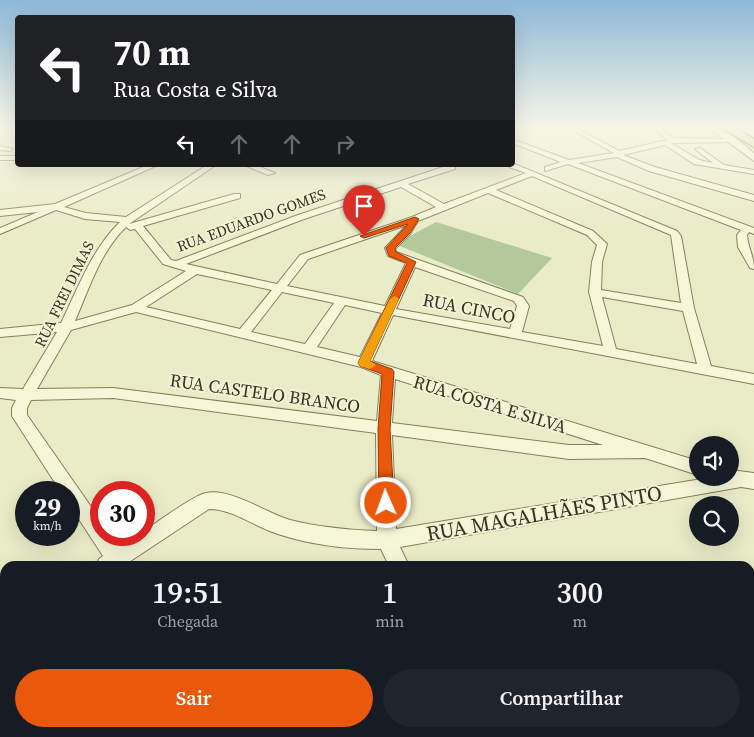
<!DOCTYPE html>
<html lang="pt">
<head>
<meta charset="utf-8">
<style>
  :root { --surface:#171b24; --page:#20242c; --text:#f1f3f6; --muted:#9ea1a6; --accent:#ea580c }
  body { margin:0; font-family:"Source Serif 4",serif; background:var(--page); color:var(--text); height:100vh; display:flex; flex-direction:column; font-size:19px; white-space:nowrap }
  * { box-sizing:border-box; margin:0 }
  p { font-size:16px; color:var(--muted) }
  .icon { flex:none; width:28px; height:28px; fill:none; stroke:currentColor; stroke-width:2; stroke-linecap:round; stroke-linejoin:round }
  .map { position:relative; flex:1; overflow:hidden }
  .side { position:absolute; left:0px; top:561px; width:755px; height:176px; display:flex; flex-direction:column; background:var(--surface); border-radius:15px 15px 0 0; box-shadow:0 5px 20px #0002 }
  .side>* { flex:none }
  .guide { position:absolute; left:15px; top:15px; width:500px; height:152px; border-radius:5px; box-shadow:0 5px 20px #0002; background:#202124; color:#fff; overflow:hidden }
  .tools { position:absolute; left:689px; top:436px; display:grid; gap:10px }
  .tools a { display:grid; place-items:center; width:50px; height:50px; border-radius:50%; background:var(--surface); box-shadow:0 5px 20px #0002; font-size:25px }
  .speed { position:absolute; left:15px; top:481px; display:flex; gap:10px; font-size:25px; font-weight:700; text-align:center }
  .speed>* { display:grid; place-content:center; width:65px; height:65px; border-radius:50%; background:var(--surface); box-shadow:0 5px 20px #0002; line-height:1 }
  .speed small { font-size:12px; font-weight:400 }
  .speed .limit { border:8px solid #d22; background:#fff; color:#111 }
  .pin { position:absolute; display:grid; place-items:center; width:42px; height:42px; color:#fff; margin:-51px -21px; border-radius:50% 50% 50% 0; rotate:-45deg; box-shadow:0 0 5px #0007 }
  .pin .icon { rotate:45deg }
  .me { position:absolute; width:55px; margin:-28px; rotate:358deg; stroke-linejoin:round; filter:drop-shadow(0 0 4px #0008) }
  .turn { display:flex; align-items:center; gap:18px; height:105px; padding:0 15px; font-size:22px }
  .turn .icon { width:65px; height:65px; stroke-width:2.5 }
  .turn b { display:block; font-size:35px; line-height:42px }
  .lanes { display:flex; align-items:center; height:48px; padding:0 15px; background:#0003; justify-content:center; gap:25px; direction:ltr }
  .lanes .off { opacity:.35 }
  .eta { display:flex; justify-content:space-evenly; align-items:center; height:85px; text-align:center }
  .eta b { font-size:30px; font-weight:600; line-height:35px }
  .button { display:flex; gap:10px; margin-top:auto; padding:10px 15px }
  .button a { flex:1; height:58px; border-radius:30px; background:var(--accent); color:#fff; font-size:20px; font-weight:600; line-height:58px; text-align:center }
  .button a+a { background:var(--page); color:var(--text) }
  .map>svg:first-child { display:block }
  .green { fill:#b4c99b }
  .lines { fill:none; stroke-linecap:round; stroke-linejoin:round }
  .minor-casing { stroke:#85805d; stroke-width:2 }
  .secondary-casing { stroke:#676140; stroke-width:2 }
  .trunk-casing { stroke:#544d31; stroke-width:3 }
  .minor { fill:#f6f6d9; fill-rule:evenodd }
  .secondary { fill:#f6f6d9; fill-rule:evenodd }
  .trunk { fill:#dfd980; fill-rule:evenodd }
  .route { fill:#ea580c; stroke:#983908 }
  .slow { fill:#f59e0b }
  .labels { text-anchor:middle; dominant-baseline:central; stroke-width:4; stroke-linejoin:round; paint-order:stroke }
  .far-street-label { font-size:15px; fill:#373320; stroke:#f2f3d6 }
  .street-label { font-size:18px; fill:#373320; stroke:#f2f3d6 }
  .near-street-label { font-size:21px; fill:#373320; stroke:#f2f3d6 }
</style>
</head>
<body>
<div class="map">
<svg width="754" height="737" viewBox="0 0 754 737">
  <rect width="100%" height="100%" fill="#eaebc7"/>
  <path class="green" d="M436,222L552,258L518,294L395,244Z
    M750,568L754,569V645L750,639Z"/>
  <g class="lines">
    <defs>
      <path id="minor" d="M568,128H576L619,151L667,140L653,128H660L673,138L734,139V141L732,142L671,143L699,160L713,163L695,149L700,148L724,165L754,170V174L694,164L665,145L623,155L655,167L754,195V201L649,171L617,157L578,163L754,228V234L749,232L747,235C748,248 754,256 754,269L750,268L738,247L737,235L741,230L568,164L545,171V167L561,162L512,143V139L569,160L614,153Z
        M0,146L13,149L10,151L0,150Z
        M0,156H18V160H0Z
        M512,163L677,231L681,236L694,308L711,366L754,374V384L393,315L372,361L698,461V475L645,458L569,459L392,435L396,529L708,478H730L731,470L754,473V489L741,487L400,547L409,566H389L381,549C346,549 311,545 278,534C255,527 233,509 209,509L129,562V566H96L99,559L103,556L69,504V492H61L12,416V408L16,400L0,398V388L23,389L57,332L0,337V329L61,323C78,288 92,249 120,222L85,219L56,210L0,234V228L38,212L0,216V210L55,204L148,165H158L64,207L86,213L126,217L207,165H216L129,224L234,194H240V198L143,226L171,260L176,261L298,215L449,165H455V169L408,184L444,204L526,173L509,167L508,165H512ZM532,176L671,235L681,303L601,290L602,262L607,244L605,242L593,231L496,190ZM401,187L436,207L412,217L300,255L277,284L186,264L304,219ZM488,193L587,235L597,245L592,262L589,292L603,346L522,332L529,306L523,297L396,252L395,249L410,234L418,221ZM407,225L385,248L388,256L406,263L385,306L287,286L308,259ZM126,227L130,230L135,229L163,264L186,271L132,305L75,321C89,289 100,252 126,227ZM415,267L514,301L517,306L510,329L396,309ZM197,274L272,290L240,329L146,307ZM282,292L334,303L305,344L251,332ZM602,297L683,311L697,364L616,349ZM345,305L382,313L360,357L317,347ZM136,312L361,367L381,375L377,421L113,388L37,389L71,330ZM395,379L603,445H569L392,423ZM113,398L376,433L377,531C348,530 318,527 290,520C266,513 231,488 206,493C194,495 156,523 144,531V535H137L119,546L111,535H101V521L27,415V408L31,400Z
        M244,165H255L275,173L268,175Z
        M5,629V653L0,655V631Z
        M219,732H245L247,737H221Z
        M333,732H372L370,737H331Z
        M460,732H485L487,737H461Z"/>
      <path id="secondary" d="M709,128C727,128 740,142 754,153V161Z"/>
      <path id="trunk" d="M722,128H735L754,139V147Z"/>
    </defs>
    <use href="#minor" class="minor-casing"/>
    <use href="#secondary" class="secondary-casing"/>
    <use href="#trunk" class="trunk-casing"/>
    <use href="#minor" class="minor"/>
    <use href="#secondary" class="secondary"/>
    <use href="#trunk" class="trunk"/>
  </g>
  <linearGradient id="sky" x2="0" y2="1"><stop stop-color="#8eb8d8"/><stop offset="0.55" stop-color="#f6f6e6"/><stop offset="1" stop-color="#f6f6e6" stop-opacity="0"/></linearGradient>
  <rect width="754" height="231" fill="url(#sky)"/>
  <path class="route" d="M415,217L419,219L410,233L395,248L396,252L416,262L370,361L392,369L394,372L390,429L394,503L391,508L386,510L381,508L379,503L378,429L382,374L360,366L358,363L407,263L389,256L386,248L408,224L364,238L360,236Z"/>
  <path class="slow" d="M395,296L399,299L370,361L376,365L370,369L360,366L358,363L390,299Z"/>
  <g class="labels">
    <g class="far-street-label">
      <text transform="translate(251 220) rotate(-20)">RUA EDUARDO GOMES</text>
      <text transform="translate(64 294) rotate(-64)">RUA FREI DIMAS</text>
    </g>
    <g class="street-label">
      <text transform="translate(469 308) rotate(11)">RUA CINCO</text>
      <text transform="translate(265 393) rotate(8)">RUA CASTELO BRANCO</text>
      <text transform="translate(490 404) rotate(17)">RUA COSTA E SILVA</text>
    </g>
    <g class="near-street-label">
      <text transform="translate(544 513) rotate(-10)">RUA MAGALHÃES PINTO</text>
    </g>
  </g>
</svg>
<div class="tools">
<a><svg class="icon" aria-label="sound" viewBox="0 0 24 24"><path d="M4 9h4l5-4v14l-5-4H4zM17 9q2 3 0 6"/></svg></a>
<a><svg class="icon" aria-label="search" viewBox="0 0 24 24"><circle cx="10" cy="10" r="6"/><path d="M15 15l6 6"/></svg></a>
</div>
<div class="speed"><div>29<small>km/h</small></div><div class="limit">30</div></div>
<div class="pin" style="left:364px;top:236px;background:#d93025"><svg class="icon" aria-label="arrive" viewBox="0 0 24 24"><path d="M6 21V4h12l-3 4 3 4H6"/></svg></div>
<svg class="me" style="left:386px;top:503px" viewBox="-20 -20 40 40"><circle r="17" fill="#ea580c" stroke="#fff" stroke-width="3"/><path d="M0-11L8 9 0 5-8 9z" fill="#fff"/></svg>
<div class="guide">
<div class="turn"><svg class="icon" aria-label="left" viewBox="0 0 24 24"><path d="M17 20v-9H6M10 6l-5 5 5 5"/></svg><div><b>70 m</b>Rua Costa e Silva</div></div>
<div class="lanes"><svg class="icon" aria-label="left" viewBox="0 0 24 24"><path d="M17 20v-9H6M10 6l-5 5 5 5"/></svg><svg class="icon off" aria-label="ahead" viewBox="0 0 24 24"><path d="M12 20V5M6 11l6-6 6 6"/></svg><svg class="icon off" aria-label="ahead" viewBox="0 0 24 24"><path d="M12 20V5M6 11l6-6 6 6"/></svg><svg class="icon off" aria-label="right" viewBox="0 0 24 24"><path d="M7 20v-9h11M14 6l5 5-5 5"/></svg></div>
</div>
<section class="side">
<div class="eta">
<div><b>19:51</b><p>Chegada</p></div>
<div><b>1</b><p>min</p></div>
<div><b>300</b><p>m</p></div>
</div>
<div class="button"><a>Sair</a><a>Compartilhar</a></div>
</section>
</div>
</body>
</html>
